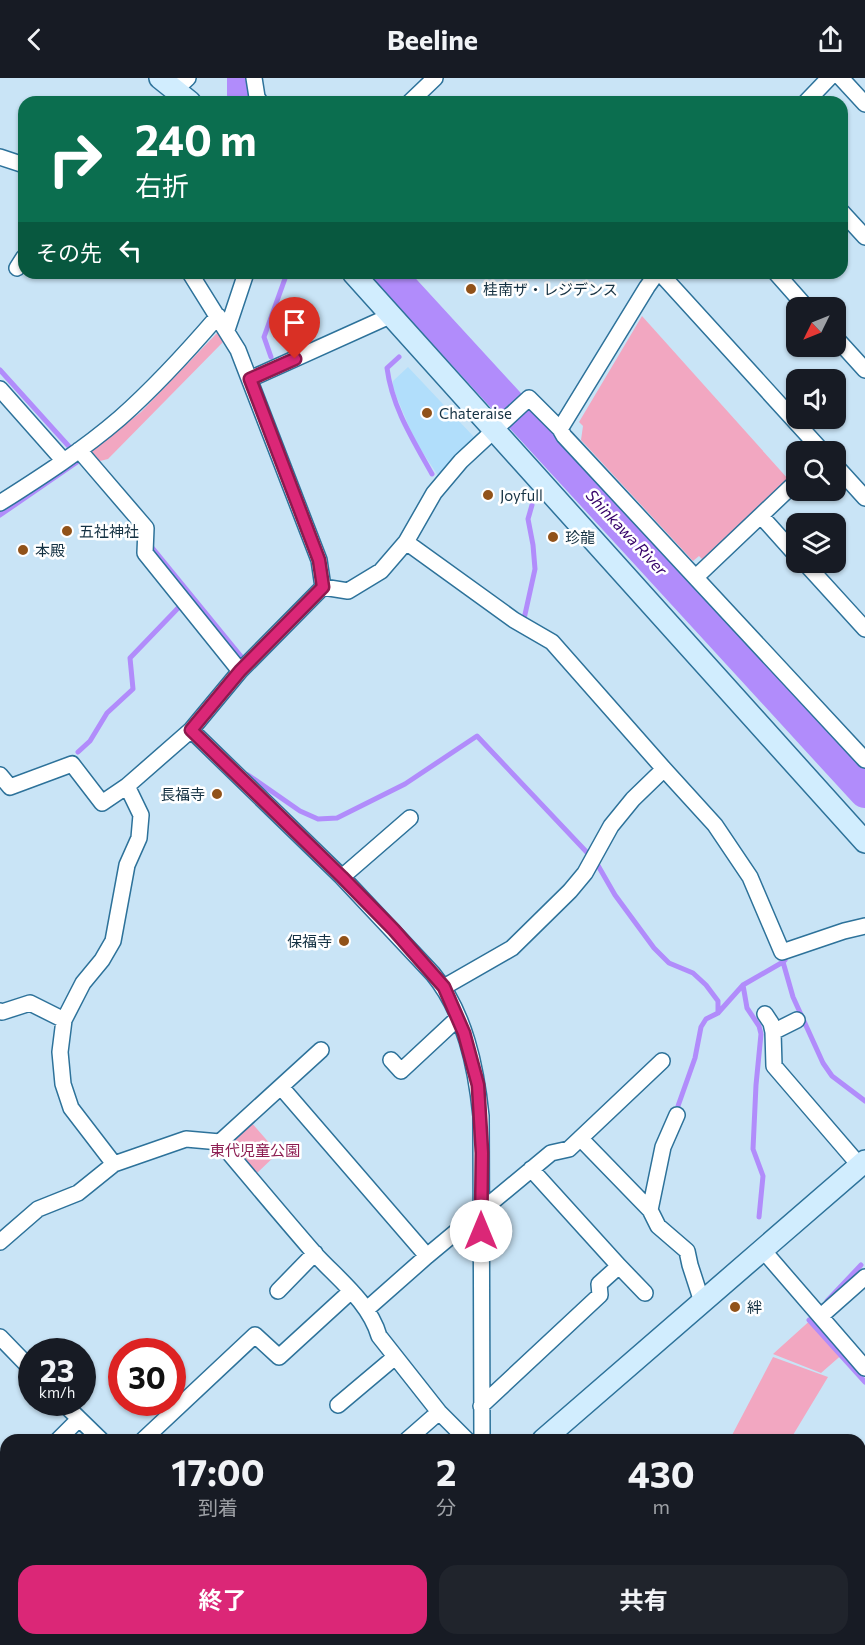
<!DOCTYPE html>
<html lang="ja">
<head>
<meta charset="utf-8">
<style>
  :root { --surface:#171b24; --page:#20242c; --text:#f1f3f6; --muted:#9ea1a6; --accent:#db2777 }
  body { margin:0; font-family:Commissioner,"Noto Sans JP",sans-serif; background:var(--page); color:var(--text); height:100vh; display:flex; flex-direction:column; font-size:22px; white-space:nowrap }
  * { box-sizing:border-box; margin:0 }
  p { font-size:20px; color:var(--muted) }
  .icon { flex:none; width:33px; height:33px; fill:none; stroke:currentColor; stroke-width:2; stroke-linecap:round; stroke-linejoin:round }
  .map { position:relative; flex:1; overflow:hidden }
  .side { position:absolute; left:0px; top:1356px; width:866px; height:212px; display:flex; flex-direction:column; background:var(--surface); border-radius:18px 18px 0 0; box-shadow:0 2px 4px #0004 }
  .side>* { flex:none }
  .hud { position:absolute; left:18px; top:18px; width:830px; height:183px; border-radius:18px; box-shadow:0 2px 4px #0004; background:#0b6e4f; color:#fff; overflow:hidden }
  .needle { width:39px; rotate:227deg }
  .fabs { position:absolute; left:786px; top:219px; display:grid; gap:12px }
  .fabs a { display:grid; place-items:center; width:60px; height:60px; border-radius:12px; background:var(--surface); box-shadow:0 2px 4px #0004; font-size:30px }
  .speed { position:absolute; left:18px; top:1260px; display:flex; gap:12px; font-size:30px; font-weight:700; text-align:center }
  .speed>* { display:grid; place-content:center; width:78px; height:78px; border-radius:50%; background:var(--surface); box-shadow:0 2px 4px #0004; line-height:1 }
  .speed small { font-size:15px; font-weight:400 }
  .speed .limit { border:9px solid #d22; background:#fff; color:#111 }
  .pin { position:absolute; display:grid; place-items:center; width:51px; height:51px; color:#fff; margin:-62px -26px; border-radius:50% 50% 50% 0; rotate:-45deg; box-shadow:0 0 6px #0007 }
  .pin .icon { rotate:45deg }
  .me { position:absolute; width:66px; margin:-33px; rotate:0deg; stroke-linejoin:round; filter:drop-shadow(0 0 4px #0008) }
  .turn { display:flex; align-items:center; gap:21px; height:126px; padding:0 18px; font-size:27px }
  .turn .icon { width:78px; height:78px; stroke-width:2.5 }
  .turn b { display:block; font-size:42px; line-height:51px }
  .then { display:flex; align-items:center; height:57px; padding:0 18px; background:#0003; gap:12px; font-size:22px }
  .eta { display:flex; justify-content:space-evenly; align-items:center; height:102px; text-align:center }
  .eta b { font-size:36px; font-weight:700; line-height:42px }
  .cta { display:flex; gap:12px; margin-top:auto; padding:12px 18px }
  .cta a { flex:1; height:69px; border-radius:18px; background:var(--accent); color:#fff; font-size:24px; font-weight:700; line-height:69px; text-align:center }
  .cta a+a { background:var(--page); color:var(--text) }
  header { display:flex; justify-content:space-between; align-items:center; height:78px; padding:0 18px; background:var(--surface); font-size:27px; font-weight:700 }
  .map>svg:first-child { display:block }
  .built { fill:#b1defb }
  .green { fill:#f2a7c1 }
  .water { fill:#b18cfb }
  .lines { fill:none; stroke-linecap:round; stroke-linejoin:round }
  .stream { stroke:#b18cfb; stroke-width:5 }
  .river { stroke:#b18cfb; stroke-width:32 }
  .street-casing { stroke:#2d729a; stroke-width:18 }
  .secondary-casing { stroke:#2d729a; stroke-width:24 }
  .street { stroke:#fff; stroke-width:15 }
  .secondary { stroke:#d1edfe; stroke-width:21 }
  .route-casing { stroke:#8e194d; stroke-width:15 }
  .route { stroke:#db2777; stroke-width:10 }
  .poi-dot { fill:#915219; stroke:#fff; stroke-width:2 }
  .labels { text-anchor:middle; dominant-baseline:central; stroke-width:5; stroke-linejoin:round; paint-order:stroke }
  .poi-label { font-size:15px; fill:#153243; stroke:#fff; text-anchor:start }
  .park-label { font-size:15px; fill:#8d1e52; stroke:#fff }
  .water-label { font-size:16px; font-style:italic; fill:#350168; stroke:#fff }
</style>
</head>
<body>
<header><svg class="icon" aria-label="back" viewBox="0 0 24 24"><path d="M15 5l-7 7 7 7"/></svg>Beeline<svg class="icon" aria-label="share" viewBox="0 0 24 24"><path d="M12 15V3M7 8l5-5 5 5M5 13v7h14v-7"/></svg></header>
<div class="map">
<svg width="865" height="1567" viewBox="0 0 865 1567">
  <rect width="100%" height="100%" fill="#c9e4f6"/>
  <path class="built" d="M408,289L474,359L448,386L439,399L415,363L393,310V303Z
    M0,1414L6,1416V1562H49V1567H0Z"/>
  <path class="green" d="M642,238L789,402L703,482L699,478L693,483L581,362L583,348L579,344Z
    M219,253L226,261L108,381L96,384L90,374L141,334Z
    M251,1044L278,1075L256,1096L233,1069V1060Z
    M814,1239L845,1274L821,1295L773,1276Z
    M773,1279L828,1299L790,1362H734L731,1359Z"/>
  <path class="water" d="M6,1460V1527H3L0,1511V1461Z"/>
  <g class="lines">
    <path class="stream" d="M271,279L264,259L287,195
      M399,279L387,290C392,329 413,362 432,396
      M0,292L74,374
      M0,437L80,382
      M150,467L244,582
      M524,541L535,491L533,467L528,441L532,427
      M78,674L90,663L107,635L133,611L130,580L180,528
      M248,697L300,733L318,741L337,740L405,706L477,658L596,784L615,817L654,870L669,885L693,895L706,907L718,923V935
      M785,882L783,884L793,919L823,985L832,998L865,1023
      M678,1028L695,980L701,949L706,941L718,935L743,907
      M759,1139L763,1098L753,1071L756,1007L761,956L759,948L747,930L743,907L783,884
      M827,1223L861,1187
      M809,1242L865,1304
      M0,1379L6,1395
      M47,1562V1567"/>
    <path class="river" d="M243,0V17L246,24
      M389,195L865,714"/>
    <defs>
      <path id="street" d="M254,0L257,19L260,24
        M841,0L865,26
        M175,12L188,0
        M410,24L435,0
        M806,24L829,0
        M0,79L24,87
        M842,134L865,159
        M17,190L24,179
        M190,195L238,272L319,482L323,509
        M660,195L823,374
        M776,195L807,230
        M227,252L246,195
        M836,260L865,292
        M250,301L392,237
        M0,311L63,382
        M560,351L647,209L657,195
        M79,372L146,450L145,475L240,593
        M836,388L865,420
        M0,425C41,399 83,372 120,340C155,309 187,274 218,238
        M761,438L796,477
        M406,464L514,542L552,564L664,691L715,747L750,799L782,874L844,853L865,848
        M804,484L865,551
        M696,499L796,404
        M323,509L348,513L381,493L406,464L434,415L461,383L529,320L560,351L564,358L865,682
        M191,652L342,799L433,896C465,935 476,989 481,1038L482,1362
        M0,697L10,709L72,686L102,725L127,708L191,652L240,593L323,509
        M342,799L410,740
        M444,909L512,870L570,813L585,795L611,748L633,721L664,691
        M0,933L2,934L30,925L64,942
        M765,936L771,945L773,954L774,988L860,1088
        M773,954L797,942
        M391,982L401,993L458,940
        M281,1009L427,1178
        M581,1061L650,1132L658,1148L687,1173L690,1187L702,1224
        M220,1064L321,972
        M114,1086L71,1030L63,1006L60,974L64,942L83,905L102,882L113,863L127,787L139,760L141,737L127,708
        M650,1132L663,1069L677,1037
        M0,1164L38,1131L78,1115L114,1086L186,1061L220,1064C251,1101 283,1139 315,1176C338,1201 369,1224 379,1258L439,1334L467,1362
        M762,1171L865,1290
        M619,1188L645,1215
        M278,1213L315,1175
        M367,1231L427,1178L551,1075L569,1071L662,983
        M821,1238L865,1199
        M0,1259L32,1292
        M62,1324L101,1362
        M338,1327L395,1279
        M481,1328L600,1217L599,1206L619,1188L531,1091
        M58,1362L78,1342
        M143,1362L255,1257L279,1279L350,1214
        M407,1362L439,1334
        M860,1500L865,1495
        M289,1562L294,1567
        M704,1562L708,1567
        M68,1567V1562
        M160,1567L166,1562
        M479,1567L480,1562
        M676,1567L682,1562
        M779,1567L786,1562"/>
      <path id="secondary" d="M160,0L190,24
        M353,195L865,764
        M543,1362L865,1083
        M305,1567L312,1562"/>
    </defs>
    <use href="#street" class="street-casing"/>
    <use href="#secondary" class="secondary-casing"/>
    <use href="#street" class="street"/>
    <use href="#secondary" class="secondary"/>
  </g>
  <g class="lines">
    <defs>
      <path id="route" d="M295,281L250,301L319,482L323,509L240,593L191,652L342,799L394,852L444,909L464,955L478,1007L482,1075L481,1153"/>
    </defs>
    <use href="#route" class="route-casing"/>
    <use href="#route" class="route"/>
  </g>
  <g class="poi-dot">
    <circle cx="471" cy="211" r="6"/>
    <circle cx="427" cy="335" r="6"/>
    <circle cx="488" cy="417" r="6"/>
    <circle cx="67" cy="453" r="6"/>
    <circle cx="553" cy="459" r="6"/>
    <circle cx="23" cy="472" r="6"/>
    <circle cx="217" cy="716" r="6"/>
    <circle cx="344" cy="863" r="6"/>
    <circle cx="735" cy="1229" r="6"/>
  </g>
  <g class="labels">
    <g class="poi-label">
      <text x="483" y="211">桂南ザ・レジデンス</text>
      <text x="439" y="335">Chateraise</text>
      <text x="500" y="417">Joyfull</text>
      <text x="79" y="453">五社神社</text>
      <text x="565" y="459">珍龍</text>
      <text x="35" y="472">本殿</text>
      <text x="205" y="716" text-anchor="end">長福寺</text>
      <text x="332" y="863" text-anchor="end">保福寺</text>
      <text x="747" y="1229">絆</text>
    </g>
    <g class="park-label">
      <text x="255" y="1072">東代児童公園</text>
    </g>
    <g class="water-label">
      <text transform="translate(627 454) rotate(47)">Shinkawa River</text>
    </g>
  </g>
</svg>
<div class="fabs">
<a><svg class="needle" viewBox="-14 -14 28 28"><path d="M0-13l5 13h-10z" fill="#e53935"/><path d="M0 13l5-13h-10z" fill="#9ea1a6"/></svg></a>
<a><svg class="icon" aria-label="sound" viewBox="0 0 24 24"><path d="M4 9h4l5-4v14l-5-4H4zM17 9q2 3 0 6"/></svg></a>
<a><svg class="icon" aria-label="search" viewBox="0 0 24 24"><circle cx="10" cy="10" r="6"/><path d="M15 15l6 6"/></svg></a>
<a><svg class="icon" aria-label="layers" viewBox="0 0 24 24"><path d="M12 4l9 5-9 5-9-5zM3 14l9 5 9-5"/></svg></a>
</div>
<div class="speed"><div>23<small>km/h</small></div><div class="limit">30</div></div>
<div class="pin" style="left:295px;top:281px;background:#d93025"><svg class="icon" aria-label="arrive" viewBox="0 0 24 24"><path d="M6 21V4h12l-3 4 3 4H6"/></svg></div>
<svg class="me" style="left:481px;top:1153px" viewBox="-20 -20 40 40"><circle r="19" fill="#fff"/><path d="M0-13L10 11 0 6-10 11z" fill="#db2777"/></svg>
<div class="hud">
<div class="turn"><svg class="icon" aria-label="right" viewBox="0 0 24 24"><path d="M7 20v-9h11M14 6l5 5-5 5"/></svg><div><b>240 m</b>右折</div></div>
<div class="then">その先<svg class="icon" aria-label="left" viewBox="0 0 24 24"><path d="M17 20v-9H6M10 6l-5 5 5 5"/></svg></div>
</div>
<section class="side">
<div class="eta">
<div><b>17:00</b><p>到着</p></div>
<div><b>2</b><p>分</p></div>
<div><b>430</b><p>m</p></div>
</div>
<div class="cta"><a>終了</a><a>共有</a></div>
</section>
</div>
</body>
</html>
